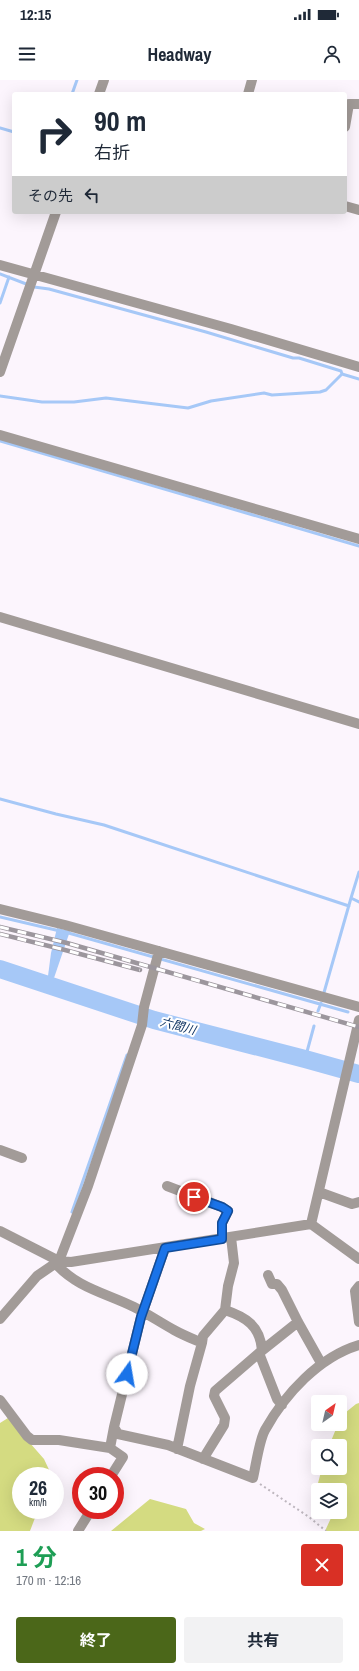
<!DOCTYPE html>
<html lang="ja">
<head>
<meta charset="utf-8">
<style>
  :root { --surface:#fff; --page:#f2f2f3; --text:#1f2937; --muted:#747a83; --accent:#4b6719 }
  body { margin:0; font-family:"Archivo Narrow","Noto Sans JP",sans-serif; background:var(--page); color:var(--text); height:100vh; display:flex; flex-direction:column; font-size:15px; white-space:nowrap }
  * { box-sizing:border-box; margin:0 }
  p { font-size:13px; color:var(--muted) }
  .icon { flex:none; width:22px; height:22px; fill:none; stroke:currentColor; stroke-width:2; stroke-linecap:round; stroke-linejoin:round }
  .map { position:relative; height:1451px; overflow:hidden }
  .details { display:flex; flex-direction:column; background:var(--surface); flex:1 }
  .details>* { flex:none }
  .top-card { position:absolute; left:12px; top:12px; width:335px; height:122px; border-radius:4px; box-shadow:0 4px 16px #0002; background:#fff; color:var(--text); overflow:hidden }
  .needle { width:26px; rotate:34deg }
  .tools { position:absolute; left:311px; top:1315px; display:grid; gap:8px }
  .tools a { display:grid; place-items:center; width:36px; height:36px; border-radius:4px; background:var(--surface); box-shadow:0 4px 16px #0002; font-size:20px }
  .speed { position:absolute; left:12px; top:1387px; display:flex; gap:8px; font-size:20px; font-weight:700; text-align:center }
  .speed>* { display:grid; place-content:center; width:52px; height:52px; border-radius:50%; background:var(--surface); box-shadow:0 4px 16px #0002; line-height:1 }
  .speed small { font-size:10px; font-weight:400 }
  .speed .limit { border:6px solid #d22; background:#fff; color:#111 }
  .pin { position:absolute; display:grid; place-items:center; width:34px; height:34px; color:#fff; margin:-17px; border:2px solid #fff; border-radius:50%; box-shadow:0 1px 4px #0007 }
  .me { position:absolute; width:44px; margin:-22px; rotate:13deg; stroke-linejoin:round; filter:drop-shadow(0 0 3px #0008) }
  .turn { display:flex; align-items:center; gap:14px; height:84px; padding:0 16px; font-size:18px }
  .turn .icon { width:52px; height:52px; stroke-width:2.5 }
  .turn b { display:block; font-size:28px; line-height:34px }
  .then { display:flex; align-items:center; height:38px; padding:0 16px; background:#0003; gap:8px; font-size:15px }
  .round { display:grid; place-items:center; flex:none; width:42px; height:42px; border-radius:4px; background:var(--page) }
  .headline { display:flex; align-items:center; justify-content:space-between; height:68px; padding:0 16px }
  h1 { font-size:24px; font-weight:700; line-height:30px; color:#1e9e55 }
  .primary-button { display:flex; gap:8px; margin-top:auto; padding:8px 16px }
  .primary-button a { flex:1; height:46px; border-radius:4px; background:var(--accent); color:#fff; font-size:16px; font-weight:700; line-height:46px; text-align:center }
  .primary-button a+a { background:var(--page); color:var(--text) }
  .status { display:flex; justify-content:space-between; align-items:center; height:28px; padding:0 20px; background:var(--surface); direction:ltr }
  .status svg { height:11px; fill:currentColor }
  header { display:flex; justify-content:space-between; align-items:center; height:52px; padding:0 16px; background:var(--surface); font-size:18px; font-weight:700 }
  .map>svg:first-child { display:block }
  .green { fill:#d4db81 }
  .water { fill:#a6c8f7 }
  .lines { fill:none; stroke-linecap:round; stroke-linejoin:round }
  .stream { stroke:#a6c8f7; stroke-width:3 }
  .river { stroke:#a6c8f7; stroke-width:18 }
  .path { stroke:#bdb6be; stroke-width:2; stroke-dasharray:2 3; stroke-linecap:butt }
  .minor { stroke:#a29b98; stroke-width:10 }
  .tertiary { stroke:#a29b98; stroke-width:10 }
  .rail-casing { stroke:#9c969d; stroke-width:4.5 }
  .rail { stroke:#fff; stroke-width:3; stroke-dasharray:9; stroke-linecap:butt }
  .route-casing { stroke:#114b97; stroke-width:10 }
  .route { stroke:#1a73e8; stroke-width:7 }
  .labels { text-anchor:middle; dominant-baseline:central; stroke-width:4; stroke-linejoin:round; paint-order:stroke }
  .water-label { font-size:12px; font-style:italic; fill:#0b3160; stroke:#fff }
</style>
</head>
<body>
<div class="status"><b>12:15</b><svg viewBox="0 0 49 12"><path d="M0 12V9h3v3zM5 12V6h3v6zM10 12V3h3v9zM15 12V0h3v12zM26 1h20v11H26zM47 4h2v5h-2z"/></svg></div>
<header><svg class="icon" aria-label="menu" viewBox="0 0 24 24"><path d="M4 6h16M4 12h16M4 18h16"/></svg>Headway<svg class="icon" aria-label="person" viewBox="0 0 24 24"><circle cx="12" cy="8" r="4"/><path d="M4 21q1-7 8-7t8 7"/></svg></header>
<div class="map">
<svg width="359" height="1451" viewBox="0 0 359 1451">
  <rect width="100%" height="100%" fill="#fcf5fd"/>
  <path class="green" d="M359,1323V1451H325L331,1438L325,1432H340V1410H318V1426L313,1422L322,1388H340V1366H329L338,1344H340V1337L356,1324Z
    M8,1338L44,1379L51,1394L50,1396H21V1430H38L30,1451H0V1343Z
    M150,1419L186,1429L194,1443L205,1449L201,1451H111Z"/>
  <path class="water" d="M57,848L70,851L54,898L48,896L51,873Z"/>
  <g class="lines">
    <path class="stream" d="M72,14L77,0
      M0,48L14,52
      M0,194L34,207L49,209L206,252L293,278H299L341,291L342,294L359,299
      M0,223L9,197
      M0,316L42,322H74L106,318L188,328L211,321L264,313L272,315L320,312L326,310L342,294
      M0,361L359,466
      M0,719L56,734L104,745L349,826
      M351,818L359,792
      M0,837L60,851
      M65,852L348,932
      M49,905L52,894
      M323,916L351,818L359,822
      M318,931L321,923
      M305,979L314,946
      M72,1132L127,975"/>
    <path class="river" d="M0,889L154,940L305,979L359,994"/>
    <path class="path" d="M260,1404L309,1437L326,1451"/>
    <path class="minor" d="M99,14L104,0
      M248,14L252,0
      M345,47L349,24H359
      M345,126L359,130
      M0,185L231,249L359,287
      M0,292L56,132
      M0,355L359,459
      M0,829L65,845L359,927
      M0,1070L22,1078
      M167,1106L222,1127L228,1131L222,1143V1159
      M319,1112L352,1124L359,1122
      M311,1144L359,940
      M0,1151L59,1181L71,1182L311,1144L359,1179
      M165,1168L141,1237L114,1347L118,1354L168,1365L253,1398C256,1385 259,1361 265,1350C285,1314 319,1277 359,1265
      M55,1183C77,1208 106,1213 134,1227C148,1234 161,1243 174,1250C183,1255 193,1259 202,1263L190,1306L177,1369
      M268,1195L272,1204H277L282,1210L298,1242L321,1283
      M359,1206L355,1211L359,1242
      M225,1230L228,1206L234,1183L231,1157
      M0,1239L37,1196L59,1181L88,1106L142,945L144,927L159,871
      M202,1263L203,1256L225,1230C246,1237 260,1246 262,1270
      M259,1273L277,1319L282,1325
      M0,1320L27,1356L32,1360H59L110,1368L123,1377L111,1396
      M110,1368L114,1347
      M203,1379L224,1345L225,1338L214,1316L215,1311L259,1273L298,1242
      M78,1451L91,1430"/>
    <path class="tertiary" d="M0,537L359,644"/>
    <defs>
      <path id="rail" d="M0,847L67,863L359,947
        M0,854L65,870L140,890"/>
    </defs>
    <use href="#rail" class="rail-casing"/>
    <use href="#rail" class="rail"/>
  </g>
  <g class="lines">
    <defs>
      <path id="route" d="M127,1294L141,1237L165,1168L222,1159V1143L228,1131L222,1127L194,1117"/>
    </defs>
    <use href="#route" class="route-casing"/>
    <use href="#route" class="route"/>
  </g>
  <g class="labels">
    <g class="water-label">
      <text transform="translate(178 946) rotate(15)">六間川</text>
    </g>
  </g>
</svg>
<div class="tools">
<a><svg class="needle" viewBox="-14 -14 28 28"><path d="M0-13l5 13h-10z" fill="#e53935"/><path d="M0 13l5-13h-10z" fill="#747a83"/></svg></a>
<a><svg class="icon" aria-label="search" viewBox="0 0 24 24"><circle cx="10" cy="10" r="6"/><path d="M15 15l6 6"/></svg></a>
<a><svg class="icon" aria-label="layers" viewBox="0 0 24 24"><path d="M12 4l9 5-9 5-9-5zM3 14l9 5 9-5"/></svg></a>
</div>
<div class="speed"><div>26<small>km/h</small></div><div class="limit">30</div></div>
<div class="pin" style="left:194px;top:1117px;background:#d93025"><svg class="icon" aria-label="arrive" viewBox="0 0 24 24"><path d="M6 21V4h12l-3 4 3 4H6"/></svg></div>
<svg class="me" style="left:127px;top:1294px" viewBox="-20 -20 40 40"><circle r="19" fill="#fff"/><path d="M0-13L10 11 0 6-10 11z" fill="#1a73e8"/></svg>
<div class="top-card">
<div class="turn"><svg class="icon" aria-label="right" viewBox="0 0 24 24"><path d="M7 20v-9h11M14 6l5 5-5 5"/></svg><div><b>90 m</b>右折</div></div>
<div class="then">その先<svg class="icon" aria-label="left" viewBox="0 0 24 24"><path d="M17 20v-9H6M10 6l-5 5 5 5"/></svg></div>
</div>
</div>
<section class="details">
<div class="headline"><div><h1>1 分</h1><p>170 m · 12:16</p></div><a class="round" style="background:#d93025;color:#fff"><svg class="icon" aria-label="close" viewBox="0 0 24 24"><path d="M6 6l12 12M18 6L6 18"/></svg></a></div>
<div class="primary-button"><a>終了</a><a>共有</a></div>
</section>
</body>
</html>
